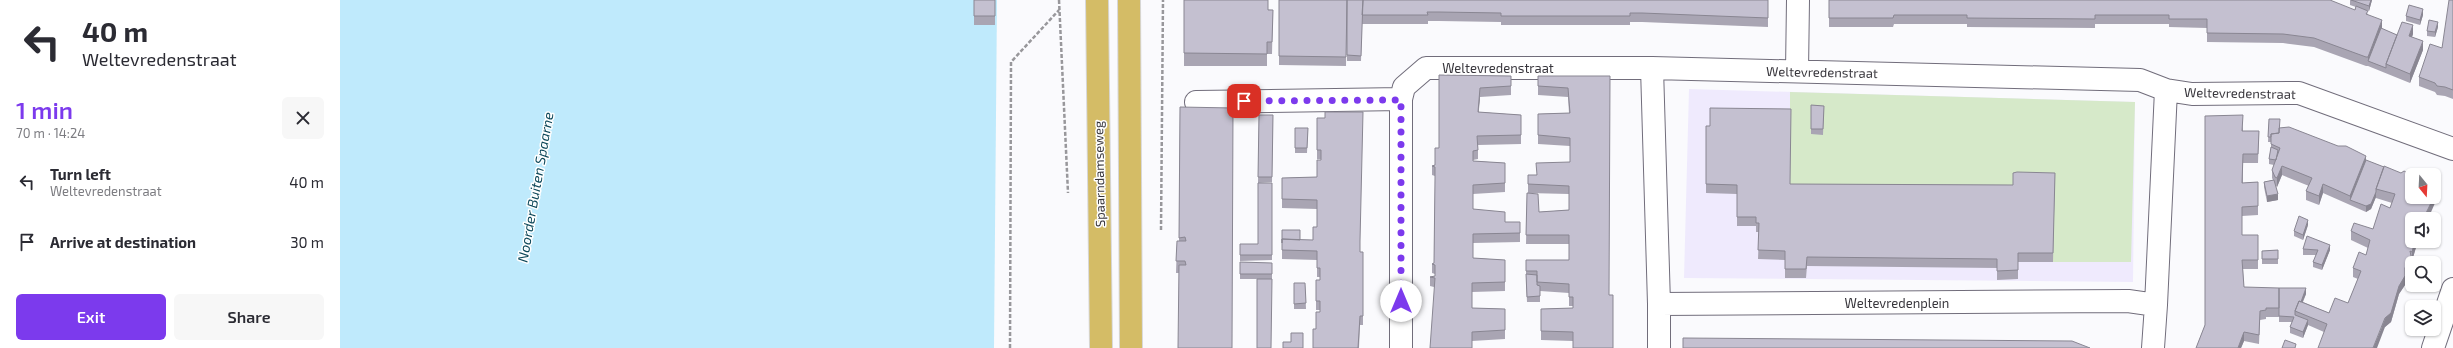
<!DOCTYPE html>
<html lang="en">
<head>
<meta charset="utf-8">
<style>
  :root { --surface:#fff; --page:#f7f7f7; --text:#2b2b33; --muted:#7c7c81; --accent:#7c3aed }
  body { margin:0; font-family:"Exo 2",sans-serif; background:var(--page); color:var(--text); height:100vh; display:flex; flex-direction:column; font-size:15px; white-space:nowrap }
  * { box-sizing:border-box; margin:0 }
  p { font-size:13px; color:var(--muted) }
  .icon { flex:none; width:22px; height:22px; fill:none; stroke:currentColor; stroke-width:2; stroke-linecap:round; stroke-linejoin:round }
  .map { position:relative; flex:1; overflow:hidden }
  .details { display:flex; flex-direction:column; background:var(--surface); width:340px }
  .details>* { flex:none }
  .hud { background:#fff; color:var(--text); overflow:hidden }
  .needle { width:26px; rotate:162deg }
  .tools { position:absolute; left:2065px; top:168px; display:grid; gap:8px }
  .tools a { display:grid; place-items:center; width:36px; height:36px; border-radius:6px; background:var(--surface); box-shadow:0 1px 3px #0004; font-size:20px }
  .pin { position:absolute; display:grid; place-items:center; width:34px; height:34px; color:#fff; margin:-17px; border-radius:8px; box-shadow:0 2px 6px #0006 }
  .me { position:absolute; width:44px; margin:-22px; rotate:0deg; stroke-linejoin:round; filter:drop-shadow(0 0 3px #0008) }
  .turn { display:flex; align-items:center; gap:14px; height:84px; padding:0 16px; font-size:18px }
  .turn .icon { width:52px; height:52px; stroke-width:2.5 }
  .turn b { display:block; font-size:28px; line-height:34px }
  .round { display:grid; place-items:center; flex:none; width:42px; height:42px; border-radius:6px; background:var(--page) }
  .overview { display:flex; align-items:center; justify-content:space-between; height:68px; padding:0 16px }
  h1 { font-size:24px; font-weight:600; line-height:30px; color:var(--accent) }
  .action { display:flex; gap:8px; margin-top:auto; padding:8px 16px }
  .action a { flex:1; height:46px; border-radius:6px; background:var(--accent); color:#fff; font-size:16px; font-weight:600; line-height:46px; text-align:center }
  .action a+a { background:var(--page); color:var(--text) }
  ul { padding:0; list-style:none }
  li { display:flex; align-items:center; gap:12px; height:60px; padding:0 16px }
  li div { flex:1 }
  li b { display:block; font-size:15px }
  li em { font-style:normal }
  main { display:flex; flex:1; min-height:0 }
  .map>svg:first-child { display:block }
  .built { fill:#efeafd }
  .green { fill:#d6e9c9 }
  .water { fill:#bfeafc }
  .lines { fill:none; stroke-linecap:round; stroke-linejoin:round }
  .minor-casing { stroke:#716d7b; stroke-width:24 }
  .major-casing { stroke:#d7d7d8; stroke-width:24 }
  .path { stroke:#98979b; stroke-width:2.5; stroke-dasharray:4 2; stroke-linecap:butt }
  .minor { stroke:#fff; stroke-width:22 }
  .major { stroke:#d4bc66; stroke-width:22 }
  .wall { fill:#a9a5b3 }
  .shaded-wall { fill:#898692 }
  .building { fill:#c4c0d0; stroke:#898692 }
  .route { stroke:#7c3aed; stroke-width:7; stroke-dasharray:0 12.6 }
  .labels { text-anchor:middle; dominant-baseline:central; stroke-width:3; stroke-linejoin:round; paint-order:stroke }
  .street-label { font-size:13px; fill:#38363c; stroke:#fff }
  .water-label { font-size:14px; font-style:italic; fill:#0d485a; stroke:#fff }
</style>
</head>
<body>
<main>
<section class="details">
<div class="hud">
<div class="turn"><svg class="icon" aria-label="left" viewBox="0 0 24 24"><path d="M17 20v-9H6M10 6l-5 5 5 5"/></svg><div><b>40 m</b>Weltevredenstraat</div></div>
</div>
<div class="overview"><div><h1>1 min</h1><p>70 m · 14:24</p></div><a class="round"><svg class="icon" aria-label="close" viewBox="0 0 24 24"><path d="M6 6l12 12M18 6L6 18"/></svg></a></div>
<ul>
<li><svg class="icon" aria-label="left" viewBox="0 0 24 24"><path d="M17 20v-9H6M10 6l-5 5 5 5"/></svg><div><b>Turn left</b><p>Weltevredenstraat</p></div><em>40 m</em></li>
<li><svg class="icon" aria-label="arrive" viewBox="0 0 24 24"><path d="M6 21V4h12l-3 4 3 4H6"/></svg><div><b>Arrive at destination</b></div><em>30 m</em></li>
</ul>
<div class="action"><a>Exit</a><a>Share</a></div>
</section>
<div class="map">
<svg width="2113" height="348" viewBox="0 0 2113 348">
  <rect width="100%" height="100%" fill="#fafafd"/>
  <path class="built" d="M1349,89L1795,102L1793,282L1344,278Z"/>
  <path class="green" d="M1450,92L1795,102L1791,262H1713L1673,194L1450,193Z"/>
  <path class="water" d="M0,0H657L654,348H0Z"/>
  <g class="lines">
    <defs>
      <path id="minor" d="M1312,68L1319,304L1788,301L1816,305L1826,90
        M1457,71L1458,0
        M1061,99V348
        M856,102L1061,99L1064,87L1086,68H1312L1800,80L1826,90L1852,94L1959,93L2113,149
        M1319,304V348
        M1813,348L1816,305
        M2093,348L2113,289"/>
      <path id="major" d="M757,0L761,348
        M789,0L791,348"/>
    </defs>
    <use href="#minor" class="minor-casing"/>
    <use href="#major" class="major-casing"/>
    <path class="path" d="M719,0L728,193
      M821,230L823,0
      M670,348L671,62L719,10"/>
    <use href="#minor" class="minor"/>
    <use href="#major" class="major"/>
  </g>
  <path class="wall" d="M634,0H655V25H634Z
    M844,0L933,10L932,54H927V66H844Z
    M939,0H1428V27L1302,22H1290V25H1161V22L1099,21H1088V24H1022L1021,61H1007V5L1006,66L939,65Z
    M1489,0L2015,10L2016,7L2010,5V0H2032L2029,11L2026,10L2028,15L2042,29L2057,35L2073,34L2072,37L2083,50L2070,83L2028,66H2026L1974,47L1943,43L1867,42V28L1829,27V24H1755V28L1627,27V24H1554L1553,27H1489Z
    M2113,0V99L2105,96L2097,95L2095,92L2079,86V77L2102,48Z
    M2083,15L2080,25L2066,21V16Z
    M2098,27L2095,37L2087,36V31Z
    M1099,75L1171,76V95L1140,97L1138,112L1181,115V144L1138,145V159L1133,160V161L1165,163V192L1133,194V209L1165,222H1180V242L1133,243V258L1165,260V291L1132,292V308L1165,309V339L1132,341L1094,287L1090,286V277L1095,276V274L1092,273V264L1094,263L1095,186V176L1092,175V166L1095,165L1099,148Z
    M1198,76H1270L1233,341L1201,340V309L1233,308V306H1229V293L1200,291V302H1187L1186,280V260H1229V244H1186L1187,193L1199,212L1229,210V194L1188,193V175H1196L1230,162V146L1198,144V114L1229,113L1228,97L1198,95Z
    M1471,105L1484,106L1483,135L1471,134Z
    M840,107L892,348L839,273H836L837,241H839Z
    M919,115H933L932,182L918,183Z
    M977,118L1020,252H1023V325H1020L1019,348H973L980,312V310H976V280H980V277H977V260L942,259V230L960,240H973L977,227V209L942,208V178L977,177L981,159H977Z
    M1929,119L1940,128L2072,178L2095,203L2072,219L2080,243L2077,244L2072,261L2071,260V265L2065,276V285L2059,294L2051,322L2045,327L1984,332L1968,325L1963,338L1950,333V327L1952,322H1939V317H1926V319L1920,320L1919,344L1904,341L1901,348H1856L1865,325L1903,124V131H1919L1918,163H1903V183L1918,182V215L1902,216V235H1918V269H1903L1904,287L1966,294L1963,302L1989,313L2008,303L2018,279L2013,277V268L2026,255L2028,248L2011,240V231L2033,229L2050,208L2052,203L2036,198V197L2031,209L2026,212L1983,193L1979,205L1966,200V191L1969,186L1942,175L1937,187L1936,186L1938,200L1927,202L1924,187V182L1933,180L1932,178V170L1934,165L1929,164V159L1931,147V142H1928Z
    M1366,126L1450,184L1673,185L1715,173L1713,262H1678V279L1657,280V268L1467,266L1466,278H1445V260L1418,259L1419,232H1416V226H1397V194L1366,193Z
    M955,128H968L967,153H955Z
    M932,183V260L900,261V244H918Z
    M1968,225L1963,240L1954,236V231Z
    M1963,249L1990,250L1982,270L1973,267V262L1976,255H1963Z
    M1938,250V264H1922V251Z
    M900,262L932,263V279H900Z
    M954,283H965L966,309H954Z"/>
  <path class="shaded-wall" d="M2031,0H2032L2029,11V6Z
    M2083,9V15L2080,25V20Z
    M2042,20V29L2028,61V66V57Z
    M2098,22V27L2095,37V32Z
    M2073,25V34L2069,45V36Z
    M2083,41V50L2070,83V74Z
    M1140,88V97L1138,121V112Z
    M2026,156V165L2010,200V196Z
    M1942,166V175L1937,187V178Z
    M1983,184V193L1979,205V196Z
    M2036,192V197L2031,209L2026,212V206Z
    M1938,194V200L1927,202V196Z
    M2095,194V203L2088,219H2083Z
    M1968,220V225L1963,240V235Z
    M2075,241H2081L2080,243L2077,244L2072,261V252Z
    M1990,245V250L1982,270V265Z
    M2071,256V265L2065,276V285L2059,294L2051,322L2045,327L2037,348H2033L2059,286L2065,268Z
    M1966,288V294L1958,312H1956Z
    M1968,320V325L1963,338V332Z
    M1904,332V341L1901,348H1898Z"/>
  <path class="building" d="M634,0H655V16H634Z
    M844,0H928V10H933L932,42H927V54L844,53Z
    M939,0H1007L1006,57L939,56Z
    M1007,0H1023L1021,56L1007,55Z
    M1023,0H1428V18L1302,13H1290V16H1161V13L1099,12H1087L1088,15H1022Z
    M1489,0H1990L2015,10L2016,6L2028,11L2026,14L2042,20L2028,57H2026L1974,38L1943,34L1867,33V19H1829V15H1755V19L1627,18V15H1554L1553,18H1489Z
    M2011,0H2031L2029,6Z
    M2109,0H2113V90L2105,87L2097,86L2095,83L2079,77L2090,44L2102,48Z
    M2069,5L2083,9L2080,20L2066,16Z
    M2089,20L2098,22L2095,32L2087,31Z
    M2062,22L2073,25L2069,36L2083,41L2070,74L2046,64Z
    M2041,28L2057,35L2046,64V68L2028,61Z
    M1099,75L1171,76V86L1140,88L1138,112L1181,115V135L1137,136L1138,150L1133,151V161L1165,163V183L1133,185V209L1165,212V222H1180V233L1133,234V258L1165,260V282L1132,283V308L1165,309V330L1132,332V348H1090L1095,278L1090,277L1095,276V265L1092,264L1094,263L1095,178V167L1092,166L1095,165V148H1099Z
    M1198,76H1270L1269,295H1273V348H1233V332L1201,331V309L1233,308V297H1229V284L1197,282V271H1186V260H1229V235H1186L1187,193L1198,194L1199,212L1229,210V186L1188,184V175H1197L1196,163L1230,162V138L1198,135V114L1230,113L1228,88L1198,86Z
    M1471,105L1484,106L1483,129H1471Z
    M840,107L893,108L892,348H838L839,265H846L845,261H836L837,241H846L845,237L839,238Z
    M1370,108L1451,109L1450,184L1673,185V173L1677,172L1715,173L1713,253H1678V270L1657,271V259L1467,257L1466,269H1445V251L1418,250L1419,223H1416V217H1397V185L1366,184V126H1370Z
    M985,112H1023L1020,241V252H1023V316H1020L1018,348H973V329H976V312H980V301H976V280H980V268H977V251L942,250V239L973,240V227H977V200L942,199V178L977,177V160H981V150H977V118H985Z
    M919,115H933L932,177H918Z
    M1903,115L1902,131H1919L1918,154H1903L1902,183L1918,182V206L1902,207V235H1918V260H1902L1904,287L1939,288V308H1926V310L1920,311L1919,335L1904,332L1898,348H1856L1865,325V116Z
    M1929,119H1940L1939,133L1931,134V137H1928Z
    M1949,127L1998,146H2006L2026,156L2010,196L1983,184L1979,196L1966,191L1972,178L1942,166L1937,178L1935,177L1932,170L1940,148L1931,144V134L1939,133V128Z
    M955,128H968L967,148H955Z
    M1931,147L1938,150L1936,160L1929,159Z
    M2026,160L2044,167L2036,189V192L2031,204L2026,206L2010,200Z
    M2044,166L2061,173L2064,171L2071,174L2072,178V197H2094L2083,219H2072V241H2075L2072,252L2070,251L2071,256L2065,268V276L2059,286L2051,313L2045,318L2033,348H1978L1987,324L1955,311L1959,301L1989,313L1995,298L2008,303L2021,271L2013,268L2019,252L2026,255L2030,240L2011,231L2014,223L2033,229L2041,204L2050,208L2055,194L2036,189Z
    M1934,180L1938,194L1927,196L1924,182Z
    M918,183H932V255H900V244H918Z
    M1959,216L1968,220L1963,235L1954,231Z
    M942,230H960V240L942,239V243Z
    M1967,236L1990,245L1982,265L1973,262L1978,250L1963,249Z
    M1938,250V259H1922V251Z
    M900,262L932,263V274H900Z
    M1186,274L1197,275V285L1200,286V296L1187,297Z
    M917,279H932L931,348H917Z
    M954,283H965L966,303L954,304Z
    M1939,288H1966L1961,302L1959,301L1955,311V315L1968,320L1963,332L1950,327L1954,317L1939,316Z
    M951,333H963V348H943V342H951Z
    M1343,338L1732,341L1750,348H1343Z
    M1945,340L1956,344L1955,348H1942Z"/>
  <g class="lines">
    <path class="route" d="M904,101L1061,100V301"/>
  </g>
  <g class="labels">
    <g class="street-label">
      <text x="1158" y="68">Weltevredenstraat</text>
      <text transform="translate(1482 72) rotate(1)">Weltevredenstraat</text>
      <text transform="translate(1900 93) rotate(1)">Weltevredenstraat</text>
      <text transform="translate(759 174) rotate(-91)">Spaarndamseweg</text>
      <text x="1557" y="303">Weltevredenplein</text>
    </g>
    <g class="water-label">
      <text transform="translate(195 187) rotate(-80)">Noorder Buiten Spaarne</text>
    </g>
  </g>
</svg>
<div class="tools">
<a><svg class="needle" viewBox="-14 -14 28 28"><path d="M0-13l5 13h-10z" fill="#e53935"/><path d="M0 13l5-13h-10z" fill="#7c7c81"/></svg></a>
<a><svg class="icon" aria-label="sound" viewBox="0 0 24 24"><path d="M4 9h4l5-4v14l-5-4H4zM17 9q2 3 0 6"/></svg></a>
<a><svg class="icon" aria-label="search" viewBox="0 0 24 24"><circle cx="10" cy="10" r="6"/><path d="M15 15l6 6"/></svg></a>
<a><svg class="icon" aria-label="layers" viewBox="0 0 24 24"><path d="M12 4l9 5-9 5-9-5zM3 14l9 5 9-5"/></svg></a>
</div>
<div class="pin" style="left:904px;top:101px;background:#d93025"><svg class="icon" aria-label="arrive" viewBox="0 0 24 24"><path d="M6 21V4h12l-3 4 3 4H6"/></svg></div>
<svg class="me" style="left:1061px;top:301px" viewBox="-20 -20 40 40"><circle r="19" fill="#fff"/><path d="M0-13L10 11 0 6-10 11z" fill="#7c3aed"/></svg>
</div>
</main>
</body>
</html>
